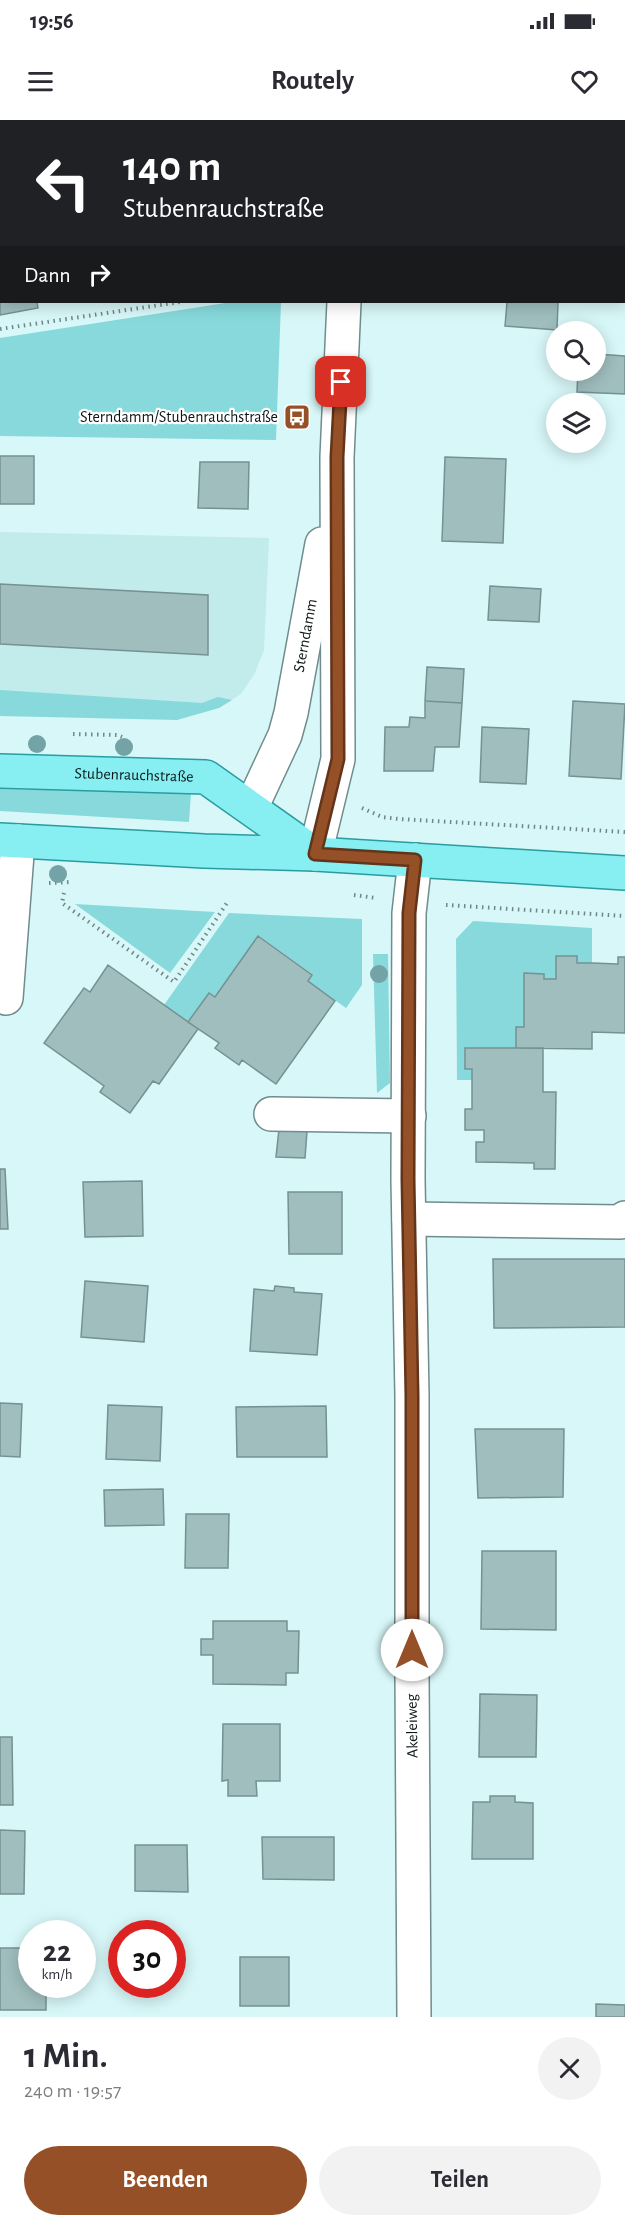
<!DOCTYPE html>
<html lang="de">
<head>
<meta charset="utf-8">
<style>
  :root { --surface:#fff; --page:#f2f2f3; --text:#2b2b33; --muted:#7c7c81; --accent:#965028 }
  body { margin:0; font-family:"Alegreya Sans",sans-serif; background:var(--page); color:var(--text); height:100vh; display:flex; flex-direction:column; font-size:22px; white-space:nowrap }
  * { box-sizing:border-box; margin:0 }
  p { font-size:20px; color:var(--muted) }
  .icon { flex:none; width:33px; height:33px; fill:none; stroke:currentColor; stroke-width:2; stroke-linecap:round; stroke-linejoin:round }
  .map { position:relative; height:1897px; overflow:hidden }
  .sheet { display:flex; flex-direction:column; background:var(--surface); flex:1 }
  .sheet>* { flex:none }
  .hud { position:absolute; left:0px; top:0px; width:626px; height:183px; box-shadow:0 3px 15px #0003; background:#202124; color:#fff; overflow:hidden }
  .fabs { position:absolute; left:546px; top:201px; display:grid; gap:12px }
  .fabs a { display:grid; place-items:center; width:60px; height:60px; border-radius:50%; background:var(--surface); box-shadow:0 3px 15px #0003; font-size:30px }
  .speed { position:absolute; left:18px; top:1800px; display:flex; gap:12px; font-size:30px; font-weight:700; text-align:center }
  .speed>* { display:grid; place-content:center; width:78px; height:78px; border-radius:50%; background:var(--surface); box-shadow:0 3px 15px #0003; line-height:1 }
  .speed small { font-size:15px; font-weight:400 }
  .speed .limit { border:9px solid #d22; background:#fff; color:#111 }
  .pin { position:absolute; display:grid; place-items:center; width:51px; height:51px; color:#fff; margin:-26px; border-radius:12px; box-shadow:0 3px 9px #0006 }
  .me { position:absolute; width:66px; margin:-33px; rotate:0deg; stroke-linejoin:round; filter:drop-shadow(0 0 4px #0008) }
  .turn { display:flex; align-items:center; gap:21px; height:126px; padding:0 24px; font-size:27px }
  .turn .icon { width:78px; height:78px; stroke-width:2.5 }
  .turn b { display:block; font-size:42px; line-height:51px }
  .then { display:flex; align-items:center; height:57px; padding:0 24px; background:#0003; gap:12px; font-size:22px }
  .round { display:grid; place-items:center; flex:none; width:63px; height:63px; border-radius:32px; background:var(--page) }
  .overview { display:flex; align-items:center; justify-content:space-between; height:102px; padding:0 24px }
  h1 { font-size:36px; font-weight:700; line-height:45px }
  .primary-button { display:flex; gap:12px; margin-top:auto; padding:12px 24px }
  .primary-button a { flex:1; height:69px; border-radius:36px; background:var(--accent); color:#fff; font-size:24px; font-weight:700; line-height:69px; text-align:center }
  .primary-button a+a { background:var(--page); color:var(--text) }
  .status { display:flex; justify-content:space-between; align-items:center; height:42px; padding:0 30px; background:var(--surface); direction:ltr }
  .status svg { height:16px; fill:currentColor }
  header { display:flex; justify-content:space-between; align-items:center; height:78px; padding:0 24px; background:var(--surface); font-size:27px; font-weight:700 }
  .map>svg:first-child { display:block }
  .built { fill:#c2ebec }
  .green { fill:#87d9dc }
  .building { fill:#a0bebe; stroke:#759192; stroke-width:1.5 }
  .lines { fill:none; stroke-linecap:round; stroke-linejoin:round }
  .minor-casing { stroke:#708c8c; stroke-width:36 }
  .major-casing { stroke:#289ca0; stroke-width:36 }
  .path { stroke:#718687; stroke-width:4; stroke-dasharray:1.5 4.5; stroke-linecap:butt }
  .minor { stroke:#fff; stroke-width:33 }
  .major { stroke:#87eff2; stroke-width:33 }
  .tree { fill:#73a3a6 }
  .route-casing { stroke:#62341a; stroke-width:15 }
  .route { stroke:#965028; stroke-width:10 }
  .labels { text-anchor:middle; dominant-baseline:central; stroke-width:4.5; stroke-linejoin:round; paint-order:stroke }
  .poi-label { font-size:16px; fill:#0c1718; stroke:#fff; text-anchor:end }
  .street-label { font-size:16px; fill:#0c1718; stroke:#fff }
</style>
</head>
<body>
<div class="status"><b>19:56</b><svg viewBox="0 0 49 12"><path d="M0 12V9h3v3zM5 12V6h3v6zM10 12V3h3v9zM15 12V0h3v12zM26 1h20v11H26zM47 4h2v5h-2z"/></svg></div>
<header><svg class="icon" aria-label="menu" viewBox="0 0 24 24"><path d="M4 6h16M4 12h16M4 18h16"/></svg>Routely<svg class="icon" aria-label="heart" viewBox="0 0 24 24"><path d="M12 20l-8-8c-3-5 5-10 8-4 3-6 11-1 8 4z"/></svg></header>
<div class="map">
<svg width="625" height="1897" viewBox="0 0 625 1897">
  <rect width="100%" height="100%" fill="#d8f7f8"/>
  <path class="built" d="M0,412L269,418L264,530L255,553L241,574L219,588L0,596Z"/>
  <path class="green" d="M444,0H625V111L624,2Z
    M232,182H281L276,320L0,316V218Z
    M0,570L202,583L218,577L232,580L219,588L177,600L0,596Z
    M0,669L191,673L189,702L0,691Z
    M75,784L215,792L170,853Z
    M229,793L362,799V865L346,888L308,861L312,854L259,816L215,877L209,873L188,902L164,885Z
    M473,801L592,808V843H577V836L556,859H544V854H524V907H516V928H465V949H472V960H457L456,819Z
    M373,834H388L390,963L377,973Z"/>
  <path class="building" d="M0,0L8,2H2V182H37L38,188L0,195Z
    M184,0H245V2H184Z
    M507,182H558L557,210L505,206Z
    M596,234L625,236V274L577,272L578,250H596Z
    M0,336H34V384H0Z
    M445,337L506,339L503,423L442,421Z
    M200,342H249L248,389L198,388Z
    M0,464L208,475V535L0,524Z
    M490,466L541,469L539,502L488,500Z
    M427,547L464,549L462,583L425,581Z
    M425,581L462,583L459,627H435L433,651H384L385,607H409L410,597L425,598Z
    M573,581L625,584L621,659L569,656Z
    M482,607L529,609L526,664L480,662Z
    M258,816L312,855L308,861L335,881L276,964L242,940L239,945L215,928L219,923L188,902L209,873L215,877Z
    M556,836H577V843H592L618,844V837H625V913L592,912V929L516,928V907H524V853L544,854V859H556Z
    M108,845L198,909L159,964L153,961L130,993L100,972L104,966L44,923L84,868L90,872Z
    M465,928H543V972H556L555,1049H534V1043L476,1042V1022H484V1010H465V989H472V949H465Z
    M279,1009L307,1011L305,1038L276,1037Z
    M0,1049H5L8,1109H0Z
    M142,1061L143,1116L85,1117L83,1062Z
    M288,1072H342V1134H289Z
    M493,1139H625V1207L494,1208Z
    M85,1161L148,1166L144,1222L81,1217Z
    M275,1166L294,1168V1172L322,1174L317,1235L250,1231L254,1169L274,1171Z
    M0,1283L22,1284L20,1337L0,1336Z
    M108,1285L162,1287L160,1341L106,1339Z
    M326,1286L327,1337H237L236,1287Z
    M475,1309H564L563,1377L478,1378Z
    M163,1369L164,1405L105,1406L104,1370Z
    M186,1394H229L228,1448H185Z
    M482,1431H556V1510L481,1509Z
    M213,1501H287V1511H299L298,1553H286V1565L213,1564V1535H201V1519H213Z
    M480,1574L537,1575L536,1637H479Z
    M223,1604H280V1661H256L257,1676H228V1660L222,1661Z
    M0,1617H12L13,1685H0Z
    M490,1676H515V1682L533,1683V1739H472L473,1682H490Z
    M0,1710L25,1711L24,1774H0Z
    M262,1717H334V1760L263,1759Z
    M135,1725H187L188,1772L135,1771Z
    M0,1828H32V1864H46V1890H0Z
    M240,1837H289V1886H240Z
    M596,1884L625,1885V1897H596Z"/>
  <g class="lines">
    <defs>
      <g id="minor">
        <path d="M353,2V0"/>
        <path id="s1" d="M251,688L285,615L291,593L322,424"/>
        <path d="M315,734L338,639L337,337L344,182"/>
        <path d="M6,878L18,721"/>
        <path d="M271,994L409,996"/>
        <path d="M409,1099L621,1102L625,1098"/>
        <path d="M414,1897L412,1551V1276L408,1060L409,793L415,740"/>
      </g>
      <g id="major">
        <path id="s2" d="M0,651L206,657L315,734"/>
        <path d="M0,720L204,731L315,734L625,753"/>
      </g>
    </defs>
    <use href="#minor" class="minor-casing"/>
    <use href="#major" class="major-casing"/>
    <path class="path" d="M144,0L145,2
      M517,2V0
      M624,41H625
      M0,209L180,182
      M73,614L117,615L122,617
      M362,688L382,697L399,699L625,712
      M49,763L71,762
      M64,773L62,783L174,862L227,783
      M354,775L376,778
      M446,785L625,796"/>
    <use href="#minor" class="minor"/>
    <use href="#major" class="major"/>
  </g>
  <g class="tree">
    <circle cx="37" cy="624" r="9"/>
    <circle cx="124" cy="627" r="9"/>
    <circle cx="58" cy="754" r="9"/>
    <circle cx="379" cy="854" r="9"/>
  </g>
  <g class="lines">
    <defs>
      <path id="route" d="M341,262L337,337L338,639L315,734L415,740L409,793L408,1060L412,1276V1530"/>
    </defs>
    <use href="#route" class="route-casing"/>
    <use href="#route" class="route"/>
  </g>
  <defs>
    <symbol id="bus-square" viewBox="-11 -11 22 22"><rect x="-9" y="-9" width="18" height="18" rx="4" fill="#965028" stroke="#fff"/><path d="M-5-6H5V4H4V6H2V4H-2V6H-4V4H-5ZM-3.5-4V0h7V-4ZM-3.5 1.2v1.5H-2V1.2ZM2 1.2v1.5H3.5V1.2Z" fill="#fff"/></symbol>
  </defs>
  <g fill-rule="evenodd">
    <use href="#bus-square" x="282" y="282" width="30" height="30"/>
  </g>
  <g class="labels">
    <g class="poi-label">
      <text x="278" y="297">Sterndamm/Stubenrauchstraße</text>
    </g>
    <g class="street-label">
      <text stroke="none"><textPath href="#s1" startOffset="182">Sterndamm</textPath></text>
      <text stroke="none"><textPath href="#s2" startOffset="134">Stubenrauchstraße</textPath></text>
      <text transform="translate(412 1606) rotate(-91)">Akeleiweg</text>
    </g>
  </g>
</svg>
<div class="fabs">
<a><svg class="icon" aria-label="search" viewBox="0 0 24 24"><circle cx="10" cy="10" r="6"/><path d="M15 15l6 6"/></svg></a>
<a><svg class="icon" aria-label="layers" viewBox="0 0 24 24"><path d="M12 4l9 5-9 5-9-5zM3 14l9 5 9-5"/></svg></a>
</div>
<div class="speed"><div>22<small>km/h</small></div><div class="limit">30</div></div>
<div class="pin" style="left:341px;top:262px;background:#d93025"><svg class="icon" aria-label="arrive" viewBox="0 0 24 24"><path d="M6 21V4h12l-3 4 3 4H6"/></svg></div>
<svg class="me" style="left:412px;top:1530px" viewBox="-20 -20 40 40"><circle r="19" fill="#fff"/><path d="M0-13L10 11 0 6-10 11z" fill="#965028"/></svg>
<div class="hud">
<div class="turn"><svg class="icon" aria-label="left" viewBox="0 0 24 24"><path d="M17 20v-9H6M10 6l-5 5 5 5"/></svg><div><b>140 m</b>Stubenrauchstraße</div></div>
<div class="then">Dann<svg class="icon" aria-label="right" viewBox="0 0 24 24"><path d="M7 20v-9h11M14 6l5 5-5 5"/></svg></div>
</div>
</div>
<section class="sheet">
<div class="overview"><div><h1>1 Min.</h1><p>240 m · 19:57</p></div><a class="round"><svg class="icon" aria-label="close" viewBox="0 0 24 24"><path d="M6 6l12 12M18 6L6 18"/></svg></a></div>
<div class="primary-button"><a>Beenden</a><a>Teilen</a></div>
</section>
</body>
</html>
